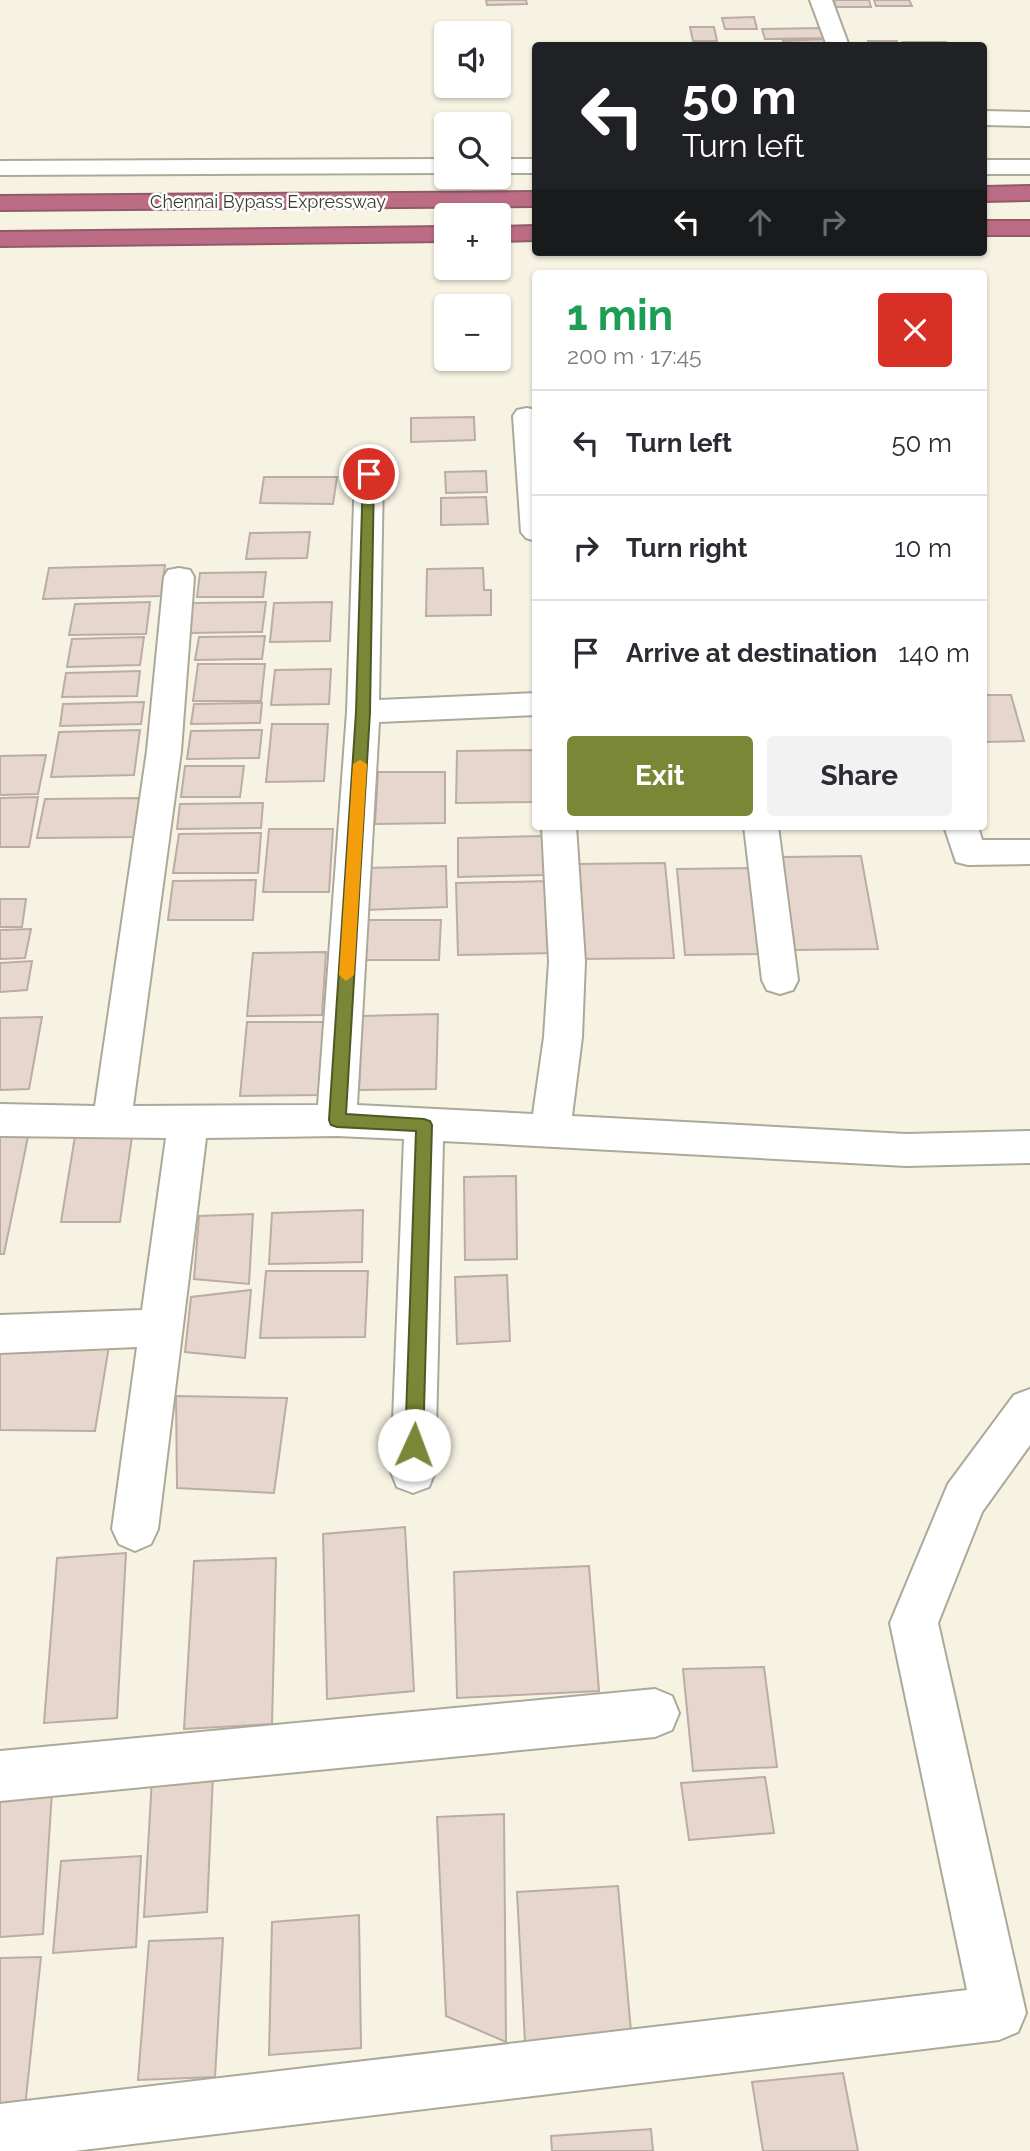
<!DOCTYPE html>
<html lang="en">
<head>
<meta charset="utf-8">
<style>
  :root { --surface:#fff; --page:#f2f2f3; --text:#2b2b33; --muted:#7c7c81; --line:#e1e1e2; --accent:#798736 }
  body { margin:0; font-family:Raleway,sans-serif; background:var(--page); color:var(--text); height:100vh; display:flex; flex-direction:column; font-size:26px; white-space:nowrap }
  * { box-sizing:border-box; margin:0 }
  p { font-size:23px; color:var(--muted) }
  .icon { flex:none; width:38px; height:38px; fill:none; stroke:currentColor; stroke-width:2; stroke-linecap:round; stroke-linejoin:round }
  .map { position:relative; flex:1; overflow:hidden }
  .sheet { position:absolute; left:532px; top:270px; width:455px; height:560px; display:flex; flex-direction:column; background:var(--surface); border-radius:7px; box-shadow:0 2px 5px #0004 }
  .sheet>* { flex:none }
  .guide { position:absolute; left:532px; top:42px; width:455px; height:214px; border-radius:7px; box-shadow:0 2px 5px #0004; background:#202124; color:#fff; overflow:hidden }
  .fabs { position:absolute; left:434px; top:21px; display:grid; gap:14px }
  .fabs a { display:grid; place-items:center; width:77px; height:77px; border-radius:7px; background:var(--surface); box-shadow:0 2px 5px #0004; font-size:35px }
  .pin { position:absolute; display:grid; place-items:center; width:60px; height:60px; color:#fff; margin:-30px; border:4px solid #fff; border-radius:50%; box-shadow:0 2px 7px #0007 }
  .me { position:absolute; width:77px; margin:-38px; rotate:2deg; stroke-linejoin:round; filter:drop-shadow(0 0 5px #0008) }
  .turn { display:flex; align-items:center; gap:24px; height:147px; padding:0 35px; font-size:32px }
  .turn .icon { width:91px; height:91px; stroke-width:2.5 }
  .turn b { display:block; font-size:49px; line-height:60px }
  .lanes { display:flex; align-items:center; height:66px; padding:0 35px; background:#0003; justify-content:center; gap:35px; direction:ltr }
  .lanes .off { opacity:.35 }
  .round { display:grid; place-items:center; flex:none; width:74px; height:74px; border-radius:7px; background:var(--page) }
  .head { display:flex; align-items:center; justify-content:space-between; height:119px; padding:0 35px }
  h1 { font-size:42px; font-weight:700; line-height:52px; color:#1e9e55 }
  .cta { display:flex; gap:14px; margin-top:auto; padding:14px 35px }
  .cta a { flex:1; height:80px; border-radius:7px; background:var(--accent); color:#fff; font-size:28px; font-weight:700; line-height:80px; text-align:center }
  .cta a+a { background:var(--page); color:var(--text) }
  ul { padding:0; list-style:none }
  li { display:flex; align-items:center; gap:21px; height:105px; padding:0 35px; border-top:2px solid var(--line) }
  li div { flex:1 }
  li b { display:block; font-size:26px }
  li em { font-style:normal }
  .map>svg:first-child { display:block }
  .building { fill:#e7d6ce; stroke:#bbaca4; stroke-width:2 }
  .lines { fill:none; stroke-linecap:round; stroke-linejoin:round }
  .minor-casing { stroke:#aca99a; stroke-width:4 }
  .highway-casing { stroke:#8f5b68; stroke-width:4 }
  .minor { fill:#fff; fill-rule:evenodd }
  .highway { fill:#bc6d85; fill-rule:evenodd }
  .route { fill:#798736; stroke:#4f5823; stroke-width:2 }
  .slow { fill:#f59e0b }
  .labels { text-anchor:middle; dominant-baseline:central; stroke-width:5; stroke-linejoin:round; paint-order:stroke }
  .far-street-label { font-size:18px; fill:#3b3a33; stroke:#fff }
</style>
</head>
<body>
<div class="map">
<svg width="1030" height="2151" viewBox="0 0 1030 2151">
  <rect width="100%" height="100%" fill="#f7f3e3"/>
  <path class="building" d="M486,0H526L527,4L487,5Z
    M834,0H869L871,7H836Z
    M874,0H909L912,6H876Z
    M754,17L757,29H725L722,18Z
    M690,27H714L717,41H693Z
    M821,28L824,38L765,39L762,29Z
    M827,39L829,46H785L783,41Z
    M868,41H897L898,46H869Z
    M903,42H946L948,46H905Z
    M474,417L475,440L411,442V418Z
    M486,471L487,492L446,493L445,472Z
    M264,477H337L333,504L260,503Z
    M486,497L488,524L441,525V498Z
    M310,532L307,558L246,559L250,533Z
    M165,565L161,596L43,599L49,568Z
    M483,568L484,590H491V615L426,616L427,569Z
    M266,572L263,597H197L200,573Z
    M150,602L146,634L69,635L75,604Z
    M266,602L262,632L187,633L192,603Z
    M332,602L330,641L270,642L274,603Z
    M265,636L262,659L195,660L199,637Z
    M144,637L140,665L67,667L72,639Z
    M198,664H265L261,701H193Z
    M331,669L329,704L271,705L275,670Z
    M140,671L137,696L62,697L66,673Z
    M984,695H1011L1024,741L984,742Z
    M144,702L141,724L60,726L63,704Z
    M262,703L260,723L191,724L194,704Z
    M272,724H328L324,781L266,782Z
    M140,730L134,775L51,777L59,732Z
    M262,730L259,758L187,759L191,731Z
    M536,750V802L456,803L457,751Z
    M46,755L38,794L0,795V756Z
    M185,766H244L240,797H181Z
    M378,772H445V823L375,824Z
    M38,797L29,847H0V798Z
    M144,798L138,837L37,838L45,799Z
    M263,803L261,828L177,829L180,804Z
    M269,829H333L329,892H263Z
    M261,833L258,873H173L179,834Z
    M543,836L544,875L458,877V838Z
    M861,856L878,949L795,950L782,857Z
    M665,863L674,958L579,959L574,864Z
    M446,866L447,907L365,910L366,868Z
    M751,868L762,954L685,955L677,869Z
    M256,880L253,920H168L173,881Z
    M549,881L554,953L458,955L456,883Z
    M0,899H26L22,927H0Z
    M358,920H441L439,960H356Z
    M31,929L25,958L0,959V930Z
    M326,952L322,1015L247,1016L253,953Z
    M32,961L27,990L0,992V963Z
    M438,1014L436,1089L359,1090L362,1016Z
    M42,1017L29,1089L0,1090V1018Z
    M247,1022H325L321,1095L240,1096Z
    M0,1127H30L4,1254H0Z
    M75,1136H132L120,1222H61Z
    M516,1176L517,1259L465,1260L464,1177Z
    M363,1210L362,1262L269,1264L272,1213Z
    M253,1214L249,1284L194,1279L199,1216Z
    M266,1271H368L365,1337L260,1338Z
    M507,1275L510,1341L457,1344L455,1277Z
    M251,1290L245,1358L185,1352L191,1297Z
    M0,1344L109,1346L95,1431L0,1430Z
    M176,1396L287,1398L274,1493L177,1488Z
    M405,1527L414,1691L327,1699L323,1534Z
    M126,1553L117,1718L44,1723L57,1558Z
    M276,1558L272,1724L184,1729L194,1561Z
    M589,1566L599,1691L457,1698L454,1572Z
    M764,1667L777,1767L693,1771L683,1669Z
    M213,1774L207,1912L144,1917L152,1778Z
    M765,1777L774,1833L689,1840L681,1783Z
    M52,1791L43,1934L0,1937V1795Z
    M504,1814L506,2042L446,2016L437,1817Z
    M141,1856L136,1947L53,1953L61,1861Z
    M618,1886L633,2054L526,2061L517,1892Z
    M359,1915L361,2048L269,2055L272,1922Z
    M223,1938L215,2077L138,2080L149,1941Z
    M41,1957L24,2117L0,2119V1958Z
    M843,2073L858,2151H763L752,2082Z
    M651,2129L653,2151H552L551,2136Z"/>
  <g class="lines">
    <defs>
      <path id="minor" d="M810,0H832L849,46H827Z
        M984,111L1030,112V126L984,125Z
        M446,159V173L0,175V161Z
        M499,159H536V173H499Z
        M984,160H1030V174H984Z
        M527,408L536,410V541L526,538L521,532L513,416L517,410Z
        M369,465L379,468L383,474L379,700L536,693V715L379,722L357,1105L533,1114L544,1037L549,962L542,826H576L585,962L582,1037L572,1116L906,1134L1030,1131V1163L906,1166L443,1141L435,1472L429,1487L413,1493L397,1487L391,1472L404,1139L337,1136L206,1138L158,1529L151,1544L135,1551L119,1544L112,1529L137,1347L0,1353V1315L142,1310L166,1138L0,1136V1104L95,1106L147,751L164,577L168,570L179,568L190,570L194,577L181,751L133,1106L318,1105L347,712L355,474L359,468Z
        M744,826H778L798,980L793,990L780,994L767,990L762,980Z
        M944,826H978L982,840H1030V864L968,865L956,862Z
        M1030,1389V1445L982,1512L938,1623L1026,2013L1018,2032L999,2040L74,2151H0V2104L967,1990L890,1623L948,1484L1014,1395Z
        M655,1689L672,1696L679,1713L672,1730L655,1737L0,1801V1751Z"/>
      <path id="highway" d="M1030,186V200L984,201V187Z
        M536,192V206L0,210V196Z
        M984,221H1030V235H984Z
        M536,226V240L499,241V227Z
        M446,227V241L0,246V232Z"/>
    </defs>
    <use href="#minor" class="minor-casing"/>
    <use href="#highway" class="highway-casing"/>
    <use href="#minor" class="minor"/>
    <use href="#highway" class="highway"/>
  </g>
  <path class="route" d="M369,471L374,474L370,712L346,1114L424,1119L430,1121L432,1125L423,1445L420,1451L414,1454L407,1451L405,1445L416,1131L337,1127L331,1125L329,1120L356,712L363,474Z"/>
  <path class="slow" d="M360,760L367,764L354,975L346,981L339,975L353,764Z"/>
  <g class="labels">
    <g class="far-street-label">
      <text x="268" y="201">Chennai Bypass Expressway</text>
    </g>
  </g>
</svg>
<div class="fabs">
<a><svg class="icon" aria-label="sound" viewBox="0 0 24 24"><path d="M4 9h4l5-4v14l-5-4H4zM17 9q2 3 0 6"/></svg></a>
<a><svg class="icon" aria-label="search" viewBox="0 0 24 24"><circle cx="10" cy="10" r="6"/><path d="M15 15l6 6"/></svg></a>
<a>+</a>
<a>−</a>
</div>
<div class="pin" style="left:369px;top:474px;background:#d93025"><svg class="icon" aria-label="arrive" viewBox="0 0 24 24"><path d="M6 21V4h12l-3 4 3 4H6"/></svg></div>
<svg class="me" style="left:414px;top:1445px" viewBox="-20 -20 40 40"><circle r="19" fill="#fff"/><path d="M0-13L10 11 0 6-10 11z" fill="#798736"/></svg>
<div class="guide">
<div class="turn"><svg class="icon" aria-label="left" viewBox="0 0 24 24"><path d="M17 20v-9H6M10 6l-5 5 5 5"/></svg><div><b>50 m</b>Turn left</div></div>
<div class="lanes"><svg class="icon" aria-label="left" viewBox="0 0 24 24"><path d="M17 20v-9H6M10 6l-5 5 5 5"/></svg><svg class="icon off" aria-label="ahead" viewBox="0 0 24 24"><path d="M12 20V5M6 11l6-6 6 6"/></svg><svg class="icon off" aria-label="right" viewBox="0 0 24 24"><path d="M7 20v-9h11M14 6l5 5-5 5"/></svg></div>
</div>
<section class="sheet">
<div class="head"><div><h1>1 min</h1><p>200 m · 17:45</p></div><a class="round" style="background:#d93025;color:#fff"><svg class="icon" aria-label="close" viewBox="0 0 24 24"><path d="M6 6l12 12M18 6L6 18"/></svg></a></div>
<ul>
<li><svg class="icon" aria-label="left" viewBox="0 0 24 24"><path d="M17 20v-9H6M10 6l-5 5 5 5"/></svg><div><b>Turn left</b></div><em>50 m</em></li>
<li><svg class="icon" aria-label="right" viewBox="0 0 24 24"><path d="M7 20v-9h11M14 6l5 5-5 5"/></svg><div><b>Turn right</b></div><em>10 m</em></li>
<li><svg class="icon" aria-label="arrive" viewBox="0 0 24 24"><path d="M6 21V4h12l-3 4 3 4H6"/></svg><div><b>Arrive at destination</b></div><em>140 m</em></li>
</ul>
<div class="cta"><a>Exit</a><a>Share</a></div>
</section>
</div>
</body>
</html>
